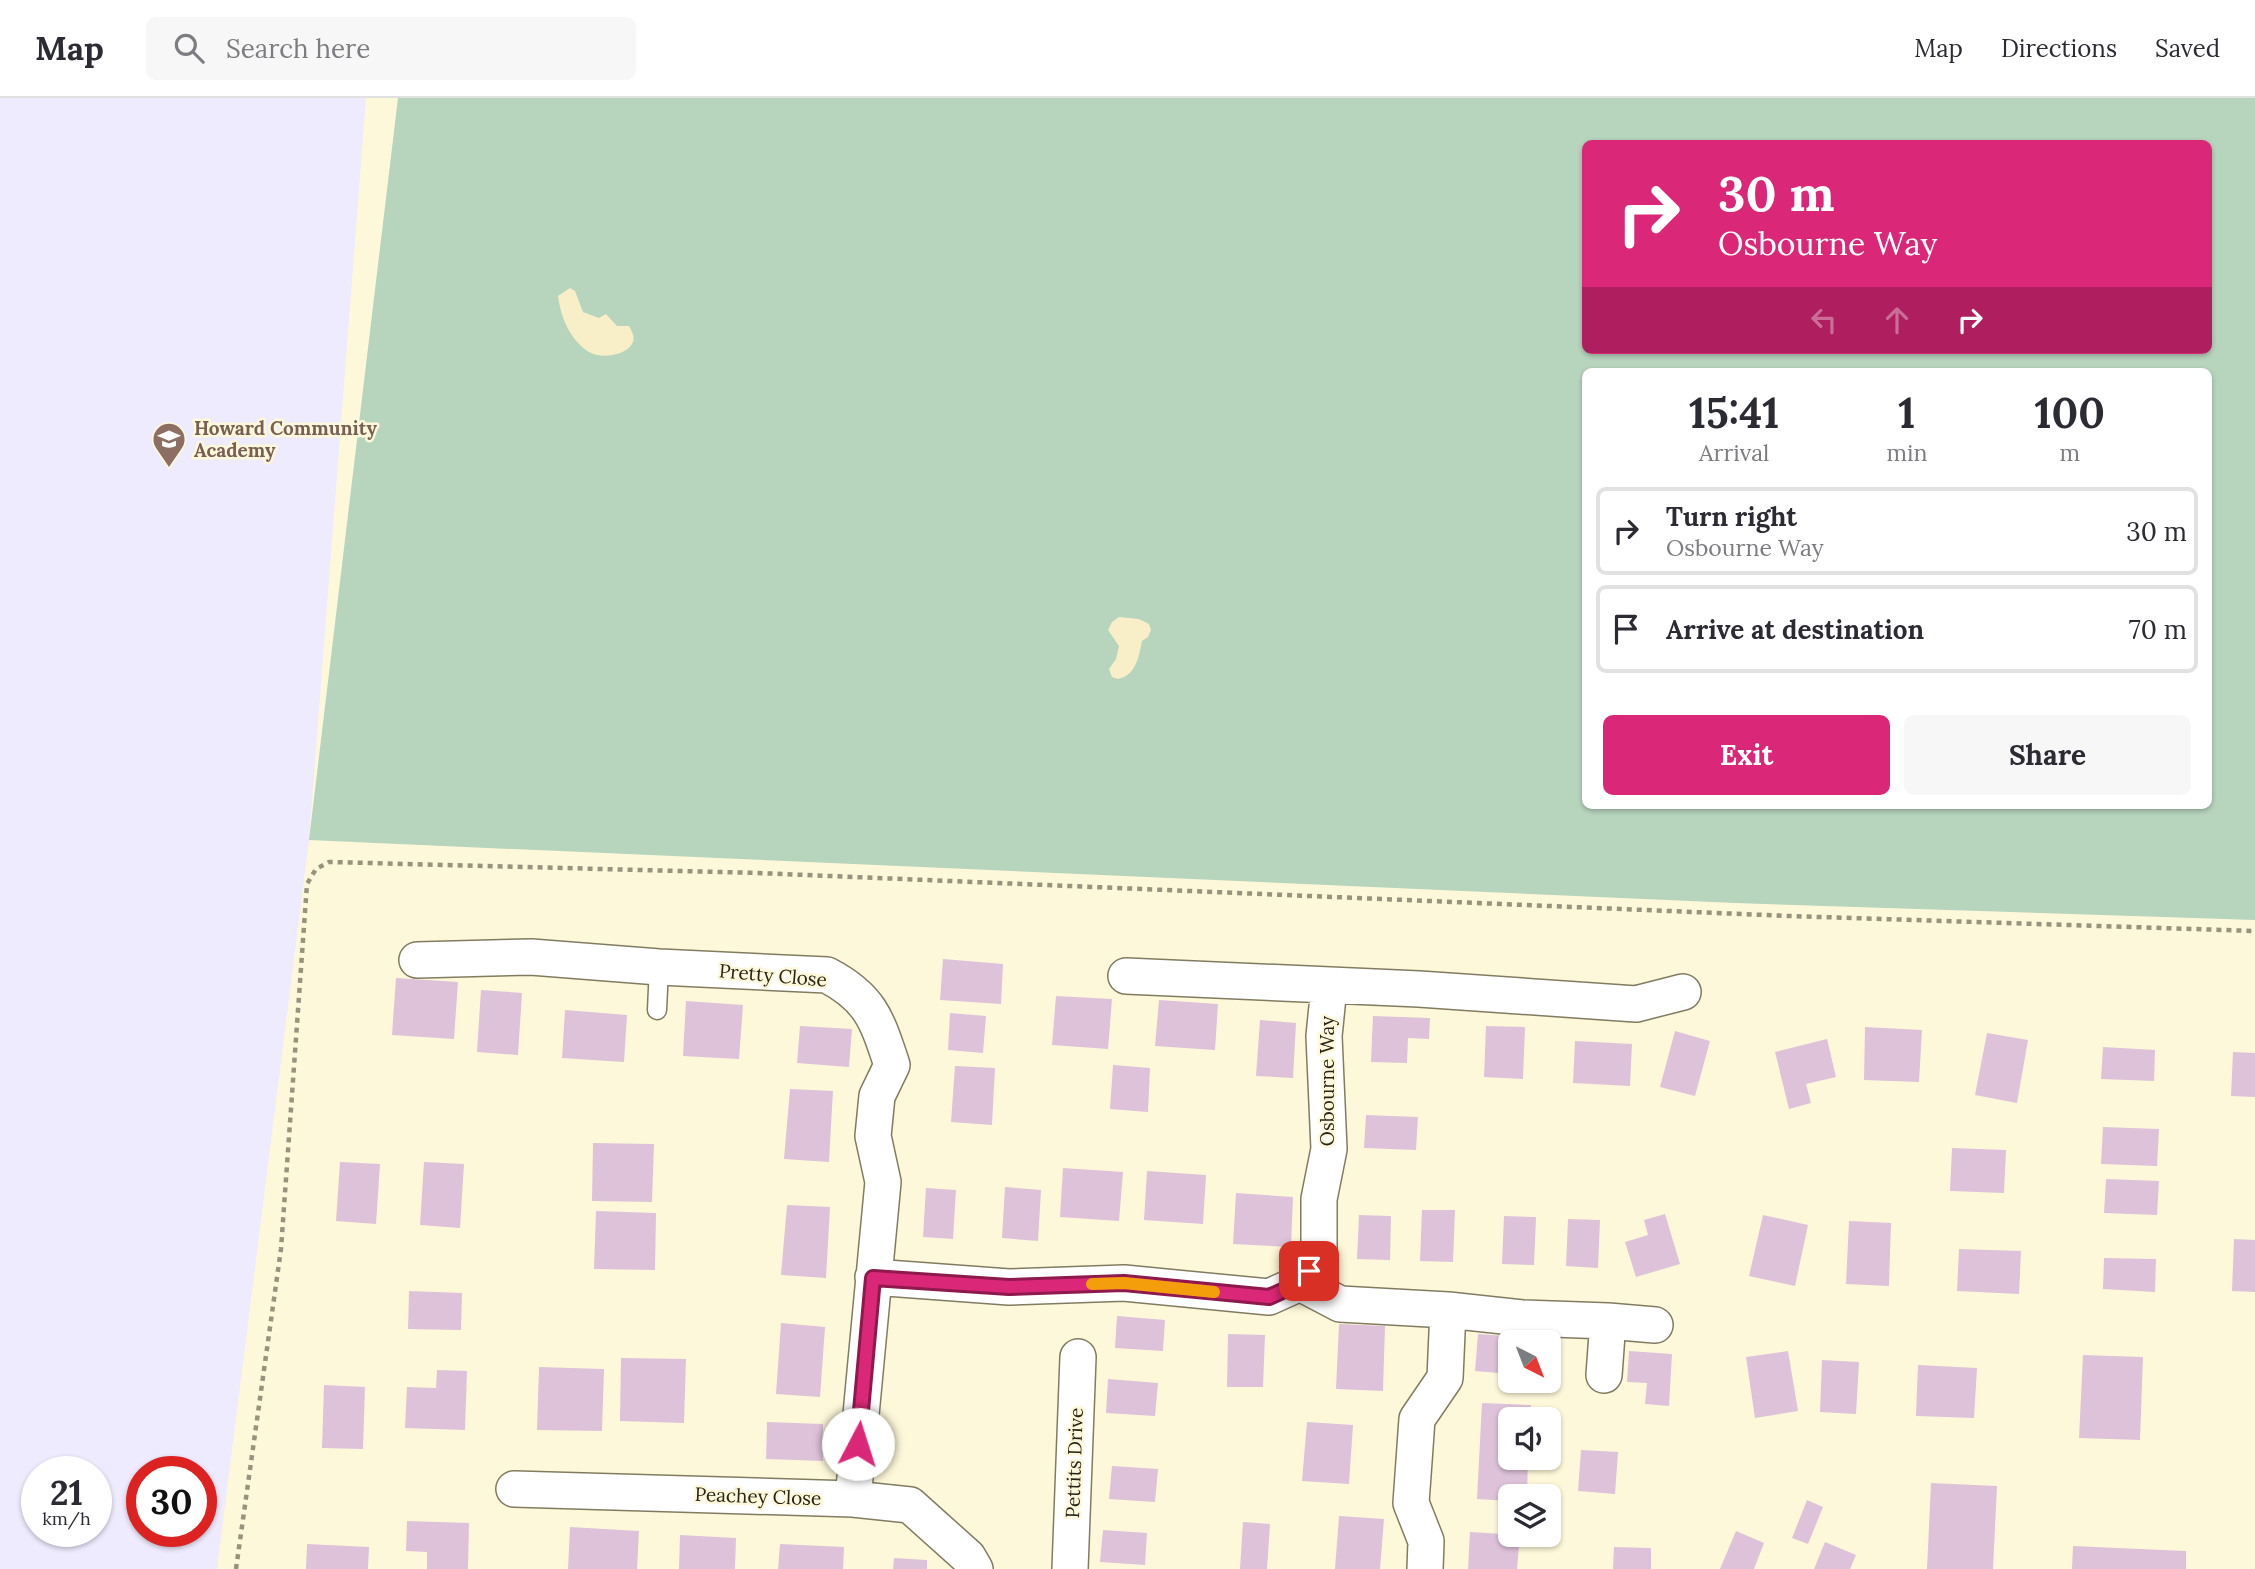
<!DOCTYPE html>
<html lang="en">
<head>
<meta charset="utf-8">
<style>
  :root { --surface:#fff; --page:#f7f7f7; --text:#2b2b33; --muted:#7c7c81; --line:#e1e1e2; --accent:#db2777 }
  body { margin:0; font-family:Lora,serif; background:var(--page); color:var(--text); height:100vh; display:flex; flex-direction:column; font-size:26px; white-space:nowrap }
  * { box-sizing:border-box; margin:0 }
  p { font-size:23px; color:var(--muted) }
  .icon { flex:none; width:38px; height:38px; fill:none; stroke:currentColor; stroke-width:2; stroke-linecap:round; stroke-linejoin:round }
  .map { position:relative; flex:1; overflow:hidden }
  .details { position:absolute; left:1582px; top:270px; width:630px; height:441px; display:flex; flex-direction:column; background:var(--surface); border-radius:10px; box-shadow:0 2px 5px #0004 }
  .details>* { flex:none }
  .top-card { position:absolute; left:1582px; top:42px; width:630px; height:214px; border-radius:10px; box-shadow:0 2px 5px #0004; background:#db2777; color:#fff; overflow:hidden }
  .needle { width:46px; rotate:138deg }
  .buttons { position:absolute; left:1498px; top:1232px; display:grid; gap:14px }
  .buttons a { display:grid; place-items:center; width:63px; height:63px; border-radius:10px; background:var(--surface); box-shadow:0 2px 5px #0004; font-size:35px }
  .speed { position:absolute; left:21px; top:1358px; display:flex; gap:14px; font-size:35px; font-weight:700; text-align:center }
  .speed>* { display:grid; place-content:center; width:91px; height:91px; border-radius:50%; background:var(--surface); box-shadow:0 2px 5px #0004; line-height:1 }
  .speed small { font-size:18px; font-weight:400 }
  .speed .limit { border:10px solid #d22; background:#fff; color:#111 }
  .pin { position:absolute; display:grid; place-items:center; width:60px; height:60px; color:#fff; margin:-30px; border-radius:14px; box-shadow:0 4px 10px #0006 }
  .me { position:absolute; width:77px; margin:-38px; rotate:5deg; stroke-linejoin:round; filter:drop-shadow(0 0 5px #0008) }
  .turn { display:flex; align-items:center; gap:24px; height:147px; padding:0 21px; font-size:32px }
  .turn .icon { width:91px; height:91px; stroke-width:2.5 }
  .turn b { display:block; font-size:49px; line-height:60px }
  .lanes { display:flex; align-items:center; height:66px; padding:0 21px; background:#0003; justify-content:center; gap:35px; direction:ltr }
  .lanes .off { opacity:.35 }
  .eta { display:flex; justify-content:space-evenly; align-items:center; height:119px; text-align:center }
  .eta b { font-size:42px; font-weight:800; line-height:49px }
  .primary-button { display:flex; gap:14px; margin-top:auto; padding:14px 21px }
  .primary-button a { flex:1; height:80px; border-radius:10px; background:var(--accent); color:#fff; font-size:28px; font-weight:800; line-height:80px; text-align:center }
  .primary-button a+a { background:var(--page); color:var(--text) }
  ul { padding:0; list-style:none }
  li { display:flex; align-items:center; gap:21px; height:88px; margin:0 14px 10px; padding:0 7px; border:4px solid var(--line); border-radius:10px }
  li div { flex:1 }
  li b { display:block; font-size:26px }
  li em { font-style:normal }
  header { display:flex; align-items:center; gap:42px; box-sizing:border-box; height:98px; padding:0 35px; background:var(--surface); border-bottom:2px solid var(--line) }
  header strong { font-size:33px }
  nav { display:flex; gap:38px; margin-inline-start:auto; font-size:24px }
  .search { width:490px; height:63px; background:var(--page); display:flex; align-items:center; gap:18px; box-sizing:border-box; padding:0 24px; border-radius:10px; color:var(--muted); font-size:26px }
  .map>svg:first-child { display:block }
  .education { fill:#edebfd; fill-rule:evenodd }
  .green { fill:#b7d4bd; fill-rule:evenodd }
  .sand { fill:#f8eec8 }
  .building { fill:#dec2d9 }
  .lines { fill:none; stroke-linecap:round; stroke-linejoin:round }
  .lane-casing { stroke:#817c61; stroke-width:21 }
  .street-casing { stroke:#817c61; stroke-width:38 }
  .path { stroke:#97937e; stroke-width:4.5; stroke-dasharray:5 5; stroke-linecap:butt }
  .lane { stroke:#fff; stroke-width:18 }
  .street { stroke:#fff; stroke-width:35 }
  .route-casing { stroke:#8e194d; stroke-width:18 }
  .route { stroke:#db2777; stroke-width:12 }
  .slow { stroke:#f59e0b; stroke-width:12 }
  .labels { text-anchor:middle; dominant-baseline:central; stroke-width:5; stroke-linejoin:round; paint-order:stroke }
  .education-label { font-size:19px; font-weight:bold; fill:#785e54; stroke:#fef8da; text-anchor:start }
  .street-label { font-size:19px; fill:#262419; stroke:#fef8da }
</style>
</head>
<body>
<header>
<strong>Map</strong>
<div class="search"><svg class="icon" aria-label="search" viewBox="0 0 24 24"><circle cx="10" cy="10" r="6"/><path d="M15 15l6 6"/></svg>Search here</div>
<nav><a>Map</a><a>Directions</a><a>Saved</a></nav>
</header>
<div class="map">
<svg width="2255" height="1471" viewBox="0 0 2255 1471">
  <rect width="100%" height="100%" fill="#fef8da"/>
  <path class="education" d="M0,0H366L309,742L217,1471H0ZM37,1374H96V1433H37ZM142,1374H201V1433H142Z"/>
  <path class="green" d="M398,0H2255V822L1735,805L309,742ZM1586,46H2208V252H1586ZM1586,273H2208V707H1586Z"/>
  <path class="sand" d="M570,190L575,193L583,214L599,220L606,216L617,228H629C632,233 635,239 633,244C628,258 600,261 589,254C570,242 561,220 558,198Z
    M1119,519L1139,521L1149,526L1151,532L1148,539L1142,543C1139,559 1136,577 1118,581L1112,579L1109,571L1116,561L1119,548L1108,532L1112,524Z"/>
  <path class="building" d="M943,861L1003,866L1001,906L940,902Z
    M396,880L458,884L454,941L392,937Z
    M481,892L522,895L518,957L477,954Z
    M1056,898L1112,901L1108,951L1052,947Z
    M1159,902L1218,906L1215,952L1155,948Z
    M686,903L743,907L739,961L683,958Z
    M565,912L627,917L624,964L562,960Z
    M950,915L986,918L983,955L948,952Z
    M1373,918L1430,920L1429,941L1408,940L1407,965L1371,964Z
    M1260,922L1296,925L1293,980L1256,978Z
    M800,928L852,931L849,969L797,965Z
    M1486,928L1525,929L1523,981L1484,979Z
    M1865,929L1922,932L1919,984L1864,982Z
    M1675,933L1710,943L1695,998L1660,989Z
    M1987,935L2028,942L2017,1005L1975,997Z
    M1827,941L1836,979L1806,986L1811,1005L1789,1011L1775,954Z
    M1575,943L1632,946L1630,988L1573,985Z
    M2103,949L2155,952L2154,983L2101,981Z
    M2233,954L2255,955V999L2231,998Z
    M1113,967L1150,970L1148,1014L1110,1011Z
    M955,968L995,970L992,1027L951,1024Z
    M790,991L833,993L829,1064L784,1061Z
    M1366,1017L1418,1019L1416,1052L1364,1050Z
    M2103,1029L2159,1031L2157,1068L2101,1066Z
    M593,1045L654,1046L652,1104L592,1103Z
    M1952,1050L2006,1052L2004,1095L1950,1093Z
    M340,1064L380,1066L376,1126L336,1123Z
    M424,1064L464,1066L460,1130L420,1127Z
    M1063,1070L1123,1074L1119,1123L1060,1119Z
    M1147,1073L1206,1077L1203,1126L1144,1122Z
    M2106,1081L2159,1083L2157,1117L2104,1115Z
    M1005,1089L1041,1092L1038,1143L1002,1140Z
    M926,1090L956,1092L953,1141L923,1139Z
    M1236,1095L1293,1099L1291,1149L1233,1146Z
    M787,1107L830,1109L826,1180L781,1177Z
    M1422,1112H1455L1453,1164L1420,1163Z
    M596,1113L656,1115L655,1172L594,1171Z
    M1665,1116L1680,1166L1636,1179L1625,1144L1648,1137L1644,1122Z
    M1359,1117L1391,1118L1390,1162L1357,1161Z
    M1763,1117L1808,1127L1795,1188L1749,1178Z
    M1504,1118L1536,1119L1534,1167L1502,1166Z
    M1568,1121L1600,1122L1598,1170L1566,1168Z
    M1849,1123L1891,1125L1889,1188L1846,1186Z
    M2234,1141L2255,1142V1194L2232,1193Z
    M1959,1151L2021,1153L2019,1196L1957,1193Z
    M2104,1160L2156,1161L2155,1194L2103,1191Z
    M409,1193L462,1195L461,1232L408,1231Z
    M1117,1218L1165,1222L1163,1253L1115,1250Z
    M781,1225L825,1229L820,1299L776,1296Z
    M1339,1226L1385,1228L1383,1293L1336,1291Z
    M1228,1236L1265,1237L1263,1289H1227Z
    M1478,1236L1534,1240V1244H1510V1276L1475,1273Z
    M1629,1253L1672,1256L1669,1308L1645,1306L1647,1285L1627,1284Z
    M1788,1253L1798,1313L1755,1320L1746,1259Z
    M2083,1257L2143,1259L2140,1342L2079,1340Z
    M621,1260L686,1261L684,1325L620,1323Z
    M1822,1262L1859,1264L1856,1316L1820,1314Z
    M1918,1267L1977,1270L1974,1320L1916,1318Z
    M539,1269L604,1271L602,1333L537,1332Z
    M437,1272L467,1273L465,1332L405,1330L407,1289L436,1290Z
    M1108,1281L1158,1285L1155,1318L1106,1315Z
    M324,1287L365,1289L363,1351L322,1350Z
    M1482,1305L1531,1307L1530,1321H1510V1360H1528L1527,1398H1510V1403L1477,1401Z
    M767,1324L823,1326V1363L766,1361Z
    M1307,1324L1353,1327L1349,1386L1302,1383Z
    M1581,1352L1618,1354L1615,1396L1578,1393Z
    M1112,1368L1158,1371L1155,1404L1109,1401Z
    M1931,1385L1997,1388L1993,1471H1927Z
    M1807,1402L1823,1409L1808,1446L1792,1440Z
    M1339,1418L1384,1421L1380,1471H1335Z
    M407,1423L469,1425L468,1471H427V1454L406,1453Z
    M1243,1424L1270,1426L1267,1471H1240Z
    M570,1429L639,1433L637,1471H568Z
    M1103,1432L1147,1435L1145,1467L1100,1464Z
    M1736,1433L1764,1445L1754,1471H1720Z
    M1470,1434L1520,1437L1517,1471H1468Z
    M680,1437L736,1440L735,1471H679Z
    M1825,1444L1856,1457L1850,1471H1814Z
    M307,1446L369,1449L368,1471H306Z
    M780,1446L844,1449L843,1471H778Z
    M2073,1448L2186,1453V1471H2072Z
    M1614,1449L1651,1450V1471H1613Z
    M894,1460L927,1462V1471H893Z"/>
  <g class="lines">
    <defs>
      <path id="lane" d="M657,912L659,869"/>
      <path id="street" d="M417,862L531,859L659,869L827,877C871,900 877,922 892,967L877,998L873,1038L883,1084L853,1401
        M1126,878L1419,891L1636,906L1683,894
        M873,1179L1009,1189L1124,1185L1269,1199L1300,1185L1319,1161V1101L1329,1051L1324,938L1329,889
        M1300,1185L1340,1206L1448,1212L1522,1220L1608,1223L1655,1227
        M1604,1277L1608,1223
        M514,1391L853,1401L910,1407L968,1459L975,1471
        M1070,1471L1078,1259
        M1425,1471L1426,1443L1411,1405L1417,1321L1445,1280L1448,1212"/>
    </defs>
    <use href="#lane" class="lane-casing"/>
    <use href="#street" class="street-casing"/>
    <path class="path" d="M236,1471L281,1151L307,786L316,771L329,764L758,775L1789,818L2255,833"/>
    <use href="#lane" class="lane"/>
    <use href="#street" class="street"/>
  </g>
  <g class="lines">
    <defs>
      <path id="route" d="M858,1346L873,1180L1009,1189L1124,1185L1269,1199L1300,1185L1309,1173"/>
    </defs>
    <use href="#route" class="route-casing"/>
    <use href="#route" class="route"/>
    <path class="slow" d="M1092,1186L1124,1185L1214,1194"/>
  </g>
  <defs>
    <symbol id="school-pin" viewBox="-11 -11 22 30"><path d="M0 17L-7.5 6A9.5 9.5 0 1 1 7.5 6Z" fill="#8d6e63" stroke="#fef8da"/><path d="M0-5L7-2L0 1L-7-2ZM-4 1L0 2.5L4 1V4Q0 6-4 4Z" fill="#fff"/></symbol>
  </defs>
  <g fill-rule="evenodd">
    <use href="#school-pin" x="150" y="322" width="38" height="52"/>
  </g>
  <g class="labels">
    <g class="education-label">
      <text x="194" y="330">Howard Community<tspan x="194" dy="22">Academy</tspan></text>
    </g>
    <g class="street-label">
      <text transform="translate(773 877) rotate(5)">Pretty Close</text>
      <text transform="translate(1327 983) rotate(-90)">Osbourne Way</text>
      <text transform="translate(1074 1365) rotate(-88)">Pettits Drive</text>
      <text transform="translate(758 1398) rotate(2)">Peachey Close</text>
    </g>
  </g>
</svg>
<div class="buttons">
<a><svg class="needle" viewBox="-14 -14 28 28"><path d="M0-13l5 13h-10z" fill="#e53935"/><path d="M0 13l5-13h-10z" fill="#7c7c81"/></svg></a>
<a><svg class="icon" aria-label="sound" viewBox="0 0 24 24"><path d="M4 9h4l5-4v14l-5-4H4zM17 9q2 3 0 6"/></svg></a>
<a><svg class="icon" aria-label="layers" viewBox="0 0 24 24"><path d="M12 4l9 5-9 5-9-5zM3 14l9 5 9-5"/></svg></a>
</div>
<div class="speed"><div>21<small>km/h</small></div><div class="limit">30</div></div>
<div class="pin" style="left:1309px;top:1173px;background:#d93025"><svg class="icon" aria-label="arrive" viewBox="0 0 24 24"><path d="M6 21V4h12l-3 4 3 4H6"/></svg></div>
<svg class="me" style="left:858px;top:1346px" viewBox="-20 -20 40 40"><circle r="19" fill="#fff"/><path d="M0-13L10 11 0 6-10 11z" fill="#db2777"/></svg>
<div class="top-card">
<div class="turn"><svg class="icon" aria-label="right" viewBox="0 0 24 24"><path d="M7 20v-9h11M14 6l5 5-5 5"/></svg><div><b>30 m</b>Osbourne Way</div></div>
<div class="lanes"><svg class="icon off" aria-label="left" viewBox="0 0 24 24"><path d="M17 20v-9H6M10 6l-5 5 5 5"/></svg><svg class="icon off" aria-label="ahead" viewBox="0 0 24 24"><path d="M12 20V5M6 11l6-6 6 6"/></svg><svg class="icon" aria-label="right" viewBox="0 0 24 24"><path d="M7 20v-9h11M14 6l5 5-5 5"/></svg></div>
</div>
<section class="details">
<div class="eta">
<div><b>15:41</b><p>Arrival</p></div>
<div><b>1</b><p>min</p></div>
<div><b>100</b><p>m</p></div>
</div>
<ul>
<li><svg class="icon" aria-label="right" viewBox="0 0 24 24"><path d="M7 20v-9h11M14 6l5 5-5 5"/></svg><div><b>Turn right</b><p>Osbourne Way</p></div><em>30 m</em></li>
<li><svg class="icon" aria-label="arrive" viewBox="0 0 24 24"><path d="M6 21V4h12l-3 4 3 4H6"/></svg><div><b>Arrive at destination</b></div><em>70 m</em></li>
</ul>
<div class="primary-button"><a>Exit</a><a>Share</a></div>
</section>
</div>
</body>
</html>
